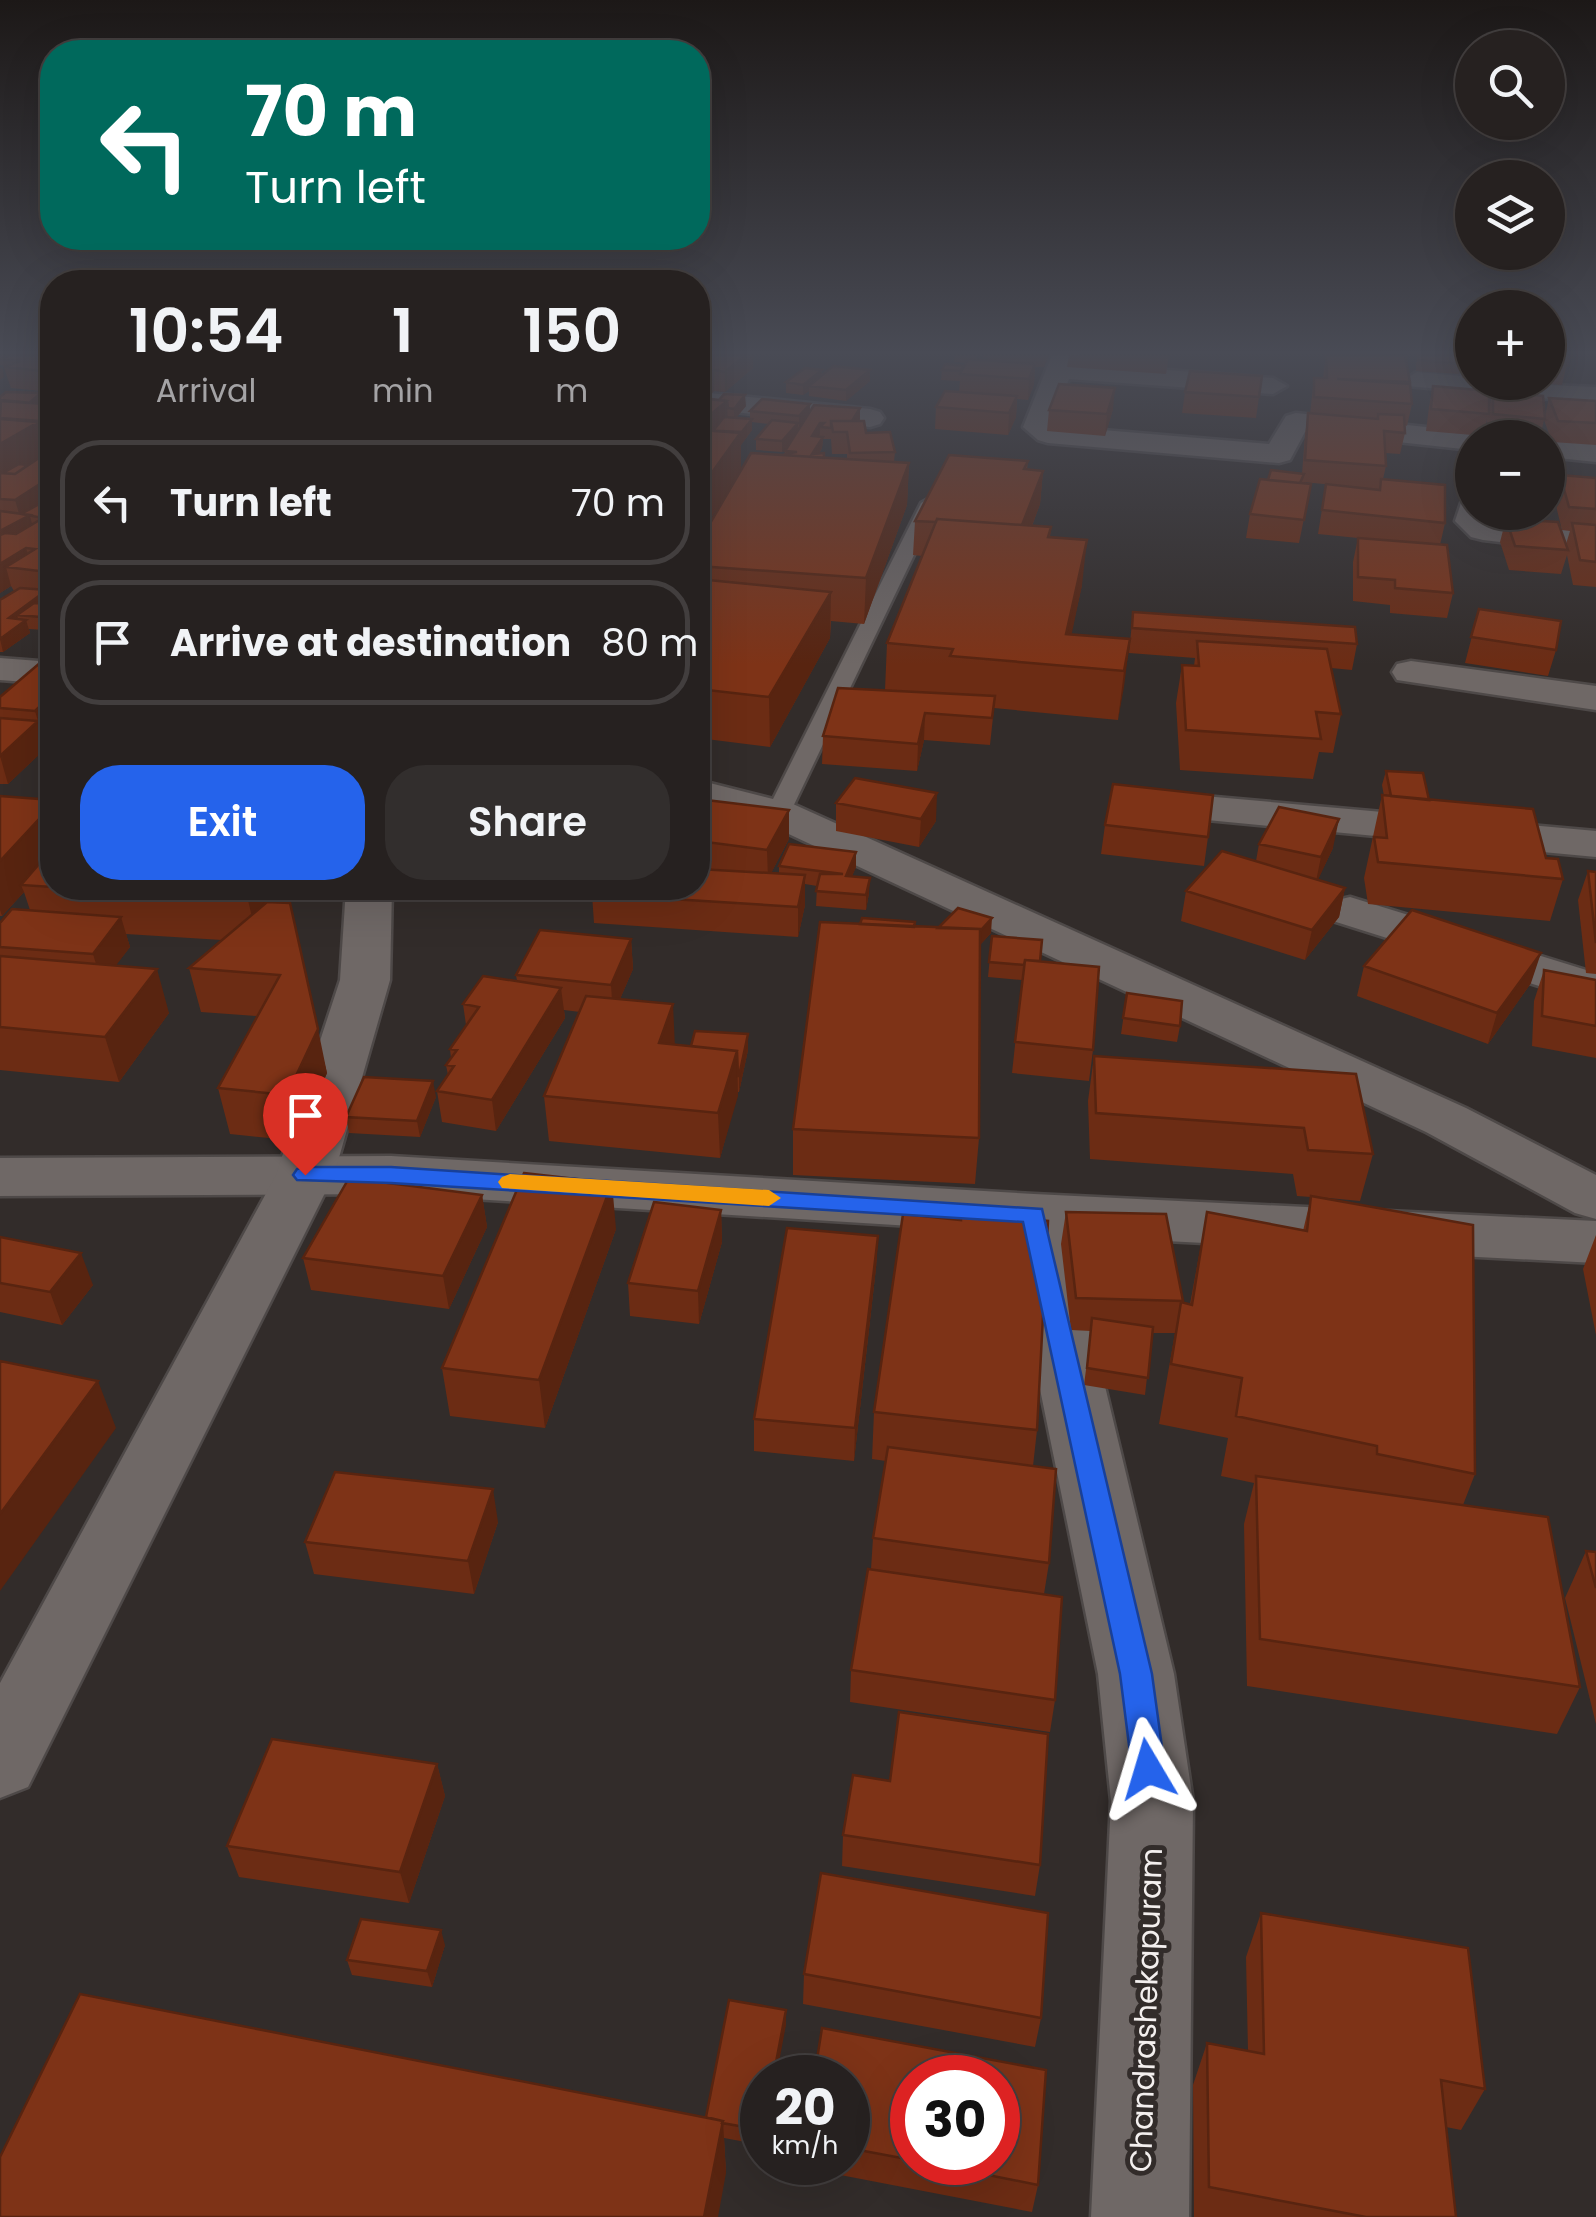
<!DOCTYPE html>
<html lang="en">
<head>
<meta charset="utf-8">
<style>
  :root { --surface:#262120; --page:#322e2d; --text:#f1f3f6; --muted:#a4a3a5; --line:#423e3e; --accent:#2563eb }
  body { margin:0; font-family:Poppins,sans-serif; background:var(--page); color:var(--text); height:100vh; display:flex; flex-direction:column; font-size:38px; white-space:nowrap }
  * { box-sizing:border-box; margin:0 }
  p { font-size:32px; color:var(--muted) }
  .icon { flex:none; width:55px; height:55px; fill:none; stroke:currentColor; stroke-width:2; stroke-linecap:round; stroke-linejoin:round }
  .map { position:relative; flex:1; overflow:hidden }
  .sheet { position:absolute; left:40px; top:270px; width:670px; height:630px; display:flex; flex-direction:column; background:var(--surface); border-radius:40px; box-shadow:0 10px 40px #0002,0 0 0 2px var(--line) }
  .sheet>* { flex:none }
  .guide { position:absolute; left:40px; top:40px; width:670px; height:210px; border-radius:40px; box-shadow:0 10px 40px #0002,0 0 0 2px var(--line); background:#00695c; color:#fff; overflow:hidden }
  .controls { position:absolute; left:1455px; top:30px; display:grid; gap:20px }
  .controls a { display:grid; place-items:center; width:110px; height:110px; border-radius:50%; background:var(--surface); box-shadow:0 10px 40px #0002,0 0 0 2px var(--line); font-size:50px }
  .speed { position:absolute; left:740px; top:2055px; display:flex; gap:20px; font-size:50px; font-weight:700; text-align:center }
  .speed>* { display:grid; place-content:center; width:130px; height:130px; border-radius:50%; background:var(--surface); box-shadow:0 10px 40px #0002,0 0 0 2px var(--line); line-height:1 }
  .speed small { font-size:25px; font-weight:400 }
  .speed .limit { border:15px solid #d22; background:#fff; color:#111 }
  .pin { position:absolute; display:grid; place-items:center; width:85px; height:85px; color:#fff; margin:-102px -42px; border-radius:50% 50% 50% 0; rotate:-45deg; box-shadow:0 0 10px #0007 }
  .pin .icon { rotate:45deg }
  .me { position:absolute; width:110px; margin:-55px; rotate:353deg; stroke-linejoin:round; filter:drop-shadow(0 0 8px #0008) }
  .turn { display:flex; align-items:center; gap:35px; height:210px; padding:0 40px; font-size:45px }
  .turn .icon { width:130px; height:130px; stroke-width:2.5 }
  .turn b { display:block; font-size:70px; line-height:85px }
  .eta { display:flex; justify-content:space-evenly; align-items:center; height:170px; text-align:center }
  .eta b { font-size:60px; font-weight:600; line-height:70px }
  .button { display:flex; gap:20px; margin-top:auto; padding:20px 40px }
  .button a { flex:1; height:115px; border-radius:40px; background:var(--accent); color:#fff; font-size:40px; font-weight:600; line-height:115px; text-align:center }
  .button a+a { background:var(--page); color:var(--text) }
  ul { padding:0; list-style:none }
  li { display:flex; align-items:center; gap:30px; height:125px; margin:0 20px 15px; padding:0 20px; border:5px solid var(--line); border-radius:40px }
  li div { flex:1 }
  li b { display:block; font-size:38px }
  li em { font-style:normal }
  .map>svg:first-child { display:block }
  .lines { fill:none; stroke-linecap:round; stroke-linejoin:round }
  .lane-casing { stroke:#4e4948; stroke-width:5 }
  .street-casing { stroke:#4e4948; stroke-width:5 }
  .secondary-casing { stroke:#4e4948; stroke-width:5 }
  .lane { fill:#6f6866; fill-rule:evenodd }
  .street { fill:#6f6866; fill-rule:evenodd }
  .secondary { fill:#6f6866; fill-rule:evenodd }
  .wall { fill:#6c2c14; fill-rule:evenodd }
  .shaded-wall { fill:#582410 }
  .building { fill:#7e3317; stroke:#582410; stroke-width:2.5 }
  .route { fill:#2563eb; stroke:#184099; stroke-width:2.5 }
  .slow { fill:#f59e0b }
  .labels { text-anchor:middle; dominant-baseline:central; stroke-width:10; stroke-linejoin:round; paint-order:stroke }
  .near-street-label { font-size:30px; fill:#f3efee; stroke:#322c2a }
</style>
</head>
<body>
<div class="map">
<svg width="1596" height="2217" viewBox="0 0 1596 2217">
  <rect width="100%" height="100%" fill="#322c2a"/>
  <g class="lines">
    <defs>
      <path id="lane" d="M930,498L939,503L790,813L778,820L770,818L766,813L921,503Z"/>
      <path id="street" d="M1052,355H1078L1075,363L1273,378L1287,386L1273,394L1069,379L1052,424L1055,426L1269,444L1286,416L1296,413L1472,432L1484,438H1472V450L1305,432L1290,460L1279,463L1048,443L1038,440L1023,427Z
        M1417,372L1472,377V382L1596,387V403L1407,386L1404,380Z
        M698,392L870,409L880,412L884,418L880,424L870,427L698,408Z
        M1548,439L1596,444V462L1548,457Z
        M1472,500V512H1488L1492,521L1596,533V553L1483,540L1471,537L1455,521L1461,503Z
        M1411,661L1596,686V710L1397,680L1392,672L1397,664Z
        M698,780L793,804L1466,1108L1596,1175V1219L1575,1213L1426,1132L763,822L698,806Z
        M1170,793L1596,831V857L1155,815L1148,806L1155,797Z
        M1350,897L1596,973V1004L1333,921L1326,911L1333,901Z
        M391,1156L1034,1194L1596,1221V1263L1069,1236L1174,1674L1193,1801L1189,2217H1091L1111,1801L1098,1674L1008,1232L391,1194L0,1196V1158Z"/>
      <path id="secondary" d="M0,658L52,662V684L0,680Z
        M346,888H392L390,980L334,1175L28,1787L0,1798V1683L276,1175L340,980Z"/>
    </defs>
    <use href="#lane" class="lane-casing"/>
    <use href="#street" class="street-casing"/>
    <use href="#secondary" class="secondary-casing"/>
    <use href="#lane" class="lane"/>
    <use href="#street" class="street"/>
    <use href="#secondary" class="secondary"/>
  </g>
  <path class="wall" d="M0,355H52V392L11,388L3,365H0Z
    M698,355H753V368L725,392L714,391L709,396V399L746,406L736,418L750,419V411L810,404V411L860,419L859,421L866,433L895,452L894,462L909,463L907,505L864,624L831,621L830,638L770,747L698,738V544L727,494L698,537ZM752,422L769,424L756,439V450L782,452L792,440L785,451V455L741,470V445L752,430ZM823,439H831L832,454H847V459L824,458L819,454L822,448Z
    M955,355H978L975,360L988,361V358L983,357V355H1049L1044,367H1035L1034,384L1028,400L1017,399L1016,417L1008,435L935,429L936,407L959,392L960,381L941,380L942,370L964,366L966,363L954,362Z
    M1069,355H1169L1166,374L1067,367Z
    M1326,355H1387L1410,382L1412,404L1407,426L1405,425V433L1400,454L1385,453L1386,466L1383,479L1445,523L1440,545L1453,593L1447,618L1390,613V605L1353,601V562L1358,538L1318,534L1326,484L1379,489L1302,482L1311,484L1299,543L1246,538L1250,514L1268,480L1302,474L1305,435L1308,413L1310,414L1314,378H1323Z
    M1418,355H1472V379L1462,378L1460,366L1459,374L1416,371V364Z
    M1548,355H1572L1569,364H1567L1562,385L1523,382H1548Z
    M822,370V375L870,381L846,401L809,396V391L803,395L786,393V382Z
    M1262,376L1256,418L1182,413L1185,392Z
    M1433,386L1489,407L1493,391L1545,416L1549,398L1596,401V445L1552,442L1544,420L1540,438L1487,436V419L1484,436L1426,431L1429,407Z
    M41,393L44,403L52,405V445L46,444L48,453L52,450V592L48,595L49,597L52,595V624L44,630L29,629L30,633L3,652H0V600L14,591L11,586L0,593V397Z
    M1113,409L1105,436L1047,431L1049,410Z
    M1548,446L1557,447L1551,471H1548Z
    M1028,461L1027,470L1043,471L1040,504L1032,526L1051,527L1050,537L1082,585L1071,634L1130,639L1118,720L994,708L990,745L924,740L917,771L822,764L823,736L885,690L887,643L922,556L913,555L915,521Z
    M1560,475L1596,478V587L1573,585L1567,555L1561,574L1509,570L1500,542L1506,519L1566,544L1570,531L1562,530L1554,498Z
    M1479,609L1556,650L1548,676L1465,663Z
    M1133,612L1357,644L1352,670L1331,668L1341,714L1333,753L1319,752L1313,779L1180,770L1176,703L1182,665L1194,666L1195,658L1129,653Z
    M48,656L52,729L42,738L46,748L8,784H0V697Z
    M52,761V799H49L41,771Z
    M1386,771L1429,800L1546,858L1563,879L1550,921L1368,904L1364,878L1382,795L1384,796L1382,785Z
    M0,796L52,888H294L284,903L327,1073L298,1141L230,1134L218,1088L257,1016L201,1012L189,968L222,940L126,934L130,947L115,966L169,1013L119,1082L0,1070V923L30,910L24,892L2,916H0Z
    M698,799L789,810V839L771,873L779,874V866L856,867L852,876L869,893L866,910L816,906L817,886L805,884V905L798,937L594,923L592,894L698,888Z
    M836,803L936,821L919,847L836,831Z
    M1105,825L1208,837L1204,866L1101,854Z
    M1259,844L1333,848L1318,879L1345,888L1339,917L1305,960L1181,921L1186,891L1256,861Z
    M1588,871L1596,872V974L1586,973L1578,900Z
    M915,927L991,933L980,945L979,1138L975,1184L793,1175V1129Z
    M992,936L1040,961L1093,1050L1089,1081L1012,1073L1022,980L988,977Z
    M631,939L633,969L620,999L675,1045L691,1046L748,1034V1050L739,1092H738L720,1158L549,1141L544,1096L580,1012L564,1010L565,1018L496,1131L442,1122L437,1091L448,1075L446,1065L451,1058L450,1049L466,1025L463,1004L517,981L516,975Z
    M1364,966L1531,983L1488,1044L1357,996Z
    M1544,970L1596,980V1058L1532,1046L1534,1001Z
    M1127,993L1180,1026L1177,1042L1121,1034Z
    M1094,1056L1356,1074L1373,1154L1360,1201L1318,1197L1475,1474L1463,1505L1580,1687L1557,1734L1247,1686L1244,1524L1254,1483L1221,1476L1228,1438L1159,1424L1175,1333H1152L1145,1395L1084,1385L1091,1331L1071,1330L1061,1244L1066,1212L1183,1301L1182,1303L1190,1304L1207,1212L1303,1231L1311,1197L1297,1196L1293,1174L1090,1159L1088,1101Z
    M436,1097L420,1137L349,1133L346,1117Z
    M482,1195L487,1227L449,1309L311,1290L303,1258Z
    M721,1210L722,1242L699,1324L630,1316L628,1283Z
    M616,1229L545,1428L450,1416L442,1368Z
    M1596,1235V1335L1583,1269Z
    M878,1236L876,1268L854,1461L754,1451V1419Z
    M0,1237L93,1285L62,1325L0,1312Z
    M874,1412L1037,1430L1033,1466L1049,1563L1044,1594L1055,1700L1050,1732L850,1702L851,1670L871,1569L873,1538L886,1461L872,1459Z
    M498,1522L474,1594L314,1574L305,1542Z
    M1586,1551L1596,1552V1724L1565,1598Z
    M437,1764L445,1796L409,1903L239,1877L227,1846Z
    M843,1835L1040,1865L1035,1896L842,1866Z
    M1261,1913L1485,2089L1461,2130L1446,2127L1456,2217H1194L1193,2085L1207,2043L1248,2051L1246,1957Z
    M445,1945L432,1987L352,1975L347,1960Z
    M804,1974L1041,2018L1035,2047L803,2004Z
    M786,2025L762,2078V2145L724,2138L726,2173L706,2117Z
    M822,2028L1046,2070L1038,2185L1032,2212L804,2168V2162H848V2078H814ZM912,2078H998V2162H912Z"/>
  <path class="shaded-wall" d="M745,355H753V368L725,392V372Z
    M1035,364L1034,384L1028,400L1029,379Z
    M2,367L4,377L0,380V368Z
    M714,370V391L709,396V402L704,398L706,395V377Z
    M822,370V381L809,386V391L803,395V385Z
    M870,370V381L846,401V390Z
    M1115,388L1113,409L1105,436L1107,414Z
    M41,393L44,403L24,407Z
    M745,395L746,406L734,420V409Z
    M1017,396L1016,417L1008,435L1009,413Z
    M727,401L728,422L706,441L705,419Z
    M810,404V414L799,427V416Z
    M860,408V419L848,437L846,430Z
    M752,419V430L741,445V473L698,537V492Z
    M40,421L48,453L0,482V444Z
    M798,423V434L782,452V441Z
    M820,423V434L812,447V436Z
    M823,437L822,448L812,465V454Z
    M909,463L907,505L864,624L866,578Z
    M1043,471L1040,504L1017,565L1020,530Z
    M46,480L52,503L30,516L36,538L0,559V531L21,520L15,500Z
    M1087,540L1082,585L1065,666L1066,634Z
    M26,548L33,570L6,567L11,586L0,593V564Z
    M52,563V592L48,595L50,603L43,601L44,607L17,615L20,624L26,620L30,633L3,652L0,639L9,618L45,591L39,571Z
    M831,592L830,638L770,747L769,697Z
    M52,608V624L44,630L41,617Z
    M1130,639L1124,687L1118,720L1124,671Z
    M52,695V729L43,738L35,711Z
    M925,713L924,740L917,771L918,744Z
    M38,721L46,748L8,784L0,756Z
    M937,793L936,821L919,847L921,819Z
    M52,805V859L21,885L24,892L2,916L0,910V861Z
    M789,810V839L768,879L767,850Z
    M1339,819L1333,848L1315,886L1321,857Z
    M856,852V867L846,891V876Z
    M805,875V905L798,937V907Z
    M870,878L869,893L866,910V895Z
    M256,888H294L258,943L248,900Z
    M1345,888L1339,917L1305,960L1312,930Z
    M121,917L130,947L102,984L93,954Z
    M992,918L991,933L968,958L969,942Z
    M631,939L633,969L613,1015L611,985Z
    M1541,953L1531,983L1488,1044L1497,1013Z
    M157,969L169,1013L119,1082L105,1037Z
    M561,988L565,1018L496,1131L492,1100Z
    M673,1004L675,1048L659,1043Z
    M318,1029L327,1073L298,1141L287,1095Z
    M748,1034V1050L739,1092V1076Z
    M737,1051L738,1096L720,1158L718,1113Z
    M433,1081L436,1097L420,1137L417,1121Z
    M612,1183L616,1229L545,1428L539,1380Z
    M482,1195L487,1227L449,1309L443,1276Z
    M721,1210L722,1242L699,1324L698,1291Z
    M878,1236L876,1268L854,1461L855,1428Z
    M81,1253L93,1285L62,1325L50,1292Z
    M98,1381L116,1428L0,1591V1514Z
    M493,1489L498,1522L474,1594L468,1561Z
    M437,1764L445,1796L409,1903L400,1872Z
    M441,1930L445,1945L432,1987L427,1971Z
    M786,2010V2025L776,2078H773Z
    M723,2121L726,2173L718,2217H704Z"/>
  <path class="building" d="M10,355H52V372L5,367L20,361L1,359Z
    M702,355H745L725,372L714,370L706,377L698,376V358Z
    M1326,355L1405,356L1410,382L1337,379L1410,384L1412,404L1314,397V378H1327Z
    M1418,355H1460L1461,364L1419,360Z
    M1548,355H1564L1568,365L1548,363Z
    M968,359L1035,364L1029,379L960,374Z
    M945,364L964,366L960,371L942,370Z
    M833,366L870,370L846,390L809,386Z
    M805,368L822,370L803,385L786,382Z
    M1190,371L1262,376L1259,397L1185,392Z
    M1059,384L1115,388L1107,414L1049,410Z
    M1433,386L1489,391V414L1431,409Z
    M698,391L709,392L704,398L719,400L724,394L745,395L734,409L728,408L727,401L698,398Z
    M945,391L1017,396L1009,413L936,407Z
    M1493,391L1543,396L1545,419L1493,414Z
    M6,392L41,393L29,403L0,401V397Z
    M698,398L727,401L705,419L698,418Z
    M1549,398L1596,401V423L1558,421Z
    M762,399L810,404L799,416L750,411Z
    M1,400L52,405V421L49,423L0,419Z
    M814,405L860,408L852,421H831V428L820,427L824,423H820L812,436L823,437L812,454L824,453V458L785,455V454L797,452L785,451Z
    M1308,413L1378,419V414L1404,415L1405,433L1384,431L1386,466L1305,460Z
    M724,417L752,419L741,433L713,431Z
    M0,419L1,418L40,421L0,444Z
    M772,420L798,423L782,441L756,439Z
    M831,421H864L866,433L890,432L895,452L850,453L847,432H833Z
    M698,430L741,432L698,492Z
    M1548,446L1557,447L1554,460L1548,459Z
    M51,450L52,481L46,480L15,500L0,499V473L15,474Z
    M751,453L909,463L866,578L698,566V544Z
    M949,455L1028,461L1024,469L1043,471L1022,525L937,519L936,522L915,521Z
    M19,464L28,465L15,474L3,473Z
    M1271,470L1304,474L1300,483L1268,480Z
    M1560,475L1596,478V509L1569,507Z
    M1260,479L1311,484L1304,520L1250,514Z
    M1381,479L1445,485V523L1322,510L1326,484L1380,490Z
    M52,497V504L43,510L45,517L43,518L21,514Z
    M52,504V511L43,510Z
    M0,511L30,515L0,531Z
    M48,515H52V563L39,571L6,567L35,549L26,548L0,564V535L5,533L16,534Z
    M937,519L1051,527L1048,537L1087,540L1066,634L1130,639L1124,671L950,656L953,649L887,643Z
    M1506,519L1558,522L1568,550L1515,546Z
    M1572,523L1596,525V562L1580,560Z
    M1358,538L1447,545L1453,593L1395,588V580L1358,577Z
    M698,579L831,592L769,697L698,689Z
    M20,588L47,590L9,618L26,620L0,639V600Z
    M52,595V604L43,601Z
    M34,603L52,604V608L41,617L17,615Z
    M1479,609L1561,621L1556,650L1471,637Z
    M1133,612L1355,627L1357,644L1132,628Z
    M1197,641L1327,649L1341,714L1316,712L1321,739L1186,730L1182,665L1199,666Z
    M48,656L52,657V695L35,711L0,708V697Z
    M838,688L995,696L992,718L925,713L918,744L823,736Z
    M0,718L38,721L0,756Z
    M52,761V772L41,771Z
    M1386,771L1423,773L1429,800L1391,796Z
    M855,778L937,793L921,819L836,803Z
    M1113,784L1213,795L1208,837L1105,825Z
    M1382,795L1533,809L1546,858L1558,859L1563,879L1378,862L1374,837L1387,838Z
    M0,796L52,800V805L0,861Z
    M698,799L789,810L767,850L698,841Z
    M1279,807L1339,819L1321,857L1259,844Z
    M789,844L856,852L846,876L870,878L866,895L816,891L820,874H843L779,866Z
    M1222,851L1345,888L1312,930L1186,891Z
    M46,856H52V887L21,885Z
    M698,869L805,875L798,907L592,894L594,888H698Z
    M1588,871L1596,872V943Z
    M61,888H256L248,900Z
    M267,902L290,903L318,1029L287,1095L218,1088L280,975L189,968Z
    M958,908L992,918L980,931V929L938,928Z
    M12,909L121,917L93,954L0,947V923Z
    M1412,910L1541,953L1497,1013L1364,966Z
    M862,918L915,922L914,927L860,924Z
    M820,922L980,929L979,1138L793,1129Z
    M540,930L631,939L611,985L516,975Z
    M992,936L1042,940L1040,961L1025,960L1024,965L989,962Z
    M0,956L157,969L105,1037L0,1027Z
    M1025,960L1099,967L1093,1050L1015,1042Z
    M1544,970L1596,980V1026L1542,1016Z
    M483,976L561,988L492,1100L437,1091L454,1066L446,1065L457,1050L450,1049L479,1007L463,1004Z
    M1127,993L1182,1001L1180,1026L1123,1018Z
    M586,996L673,1004L659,1043L737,1051L718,1113L544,1096Z
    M695,1031L748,1034L739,1076H738L737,1051L691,1046Z
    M1094,1056L1356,1074L1373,1154L1308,1150L1304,1128L1096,1113Z
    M364,1077L433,1081L417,1121L346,1117Z
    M524,1173L612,1183L539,1380L442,1368Z
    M349,1178L482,1195L443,1276L303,1258Z
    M1311,1196L1473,1225L1475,1474L1377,1454V1446L1236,1416L1242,1378L1171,1364L1181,1302L1192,1305L1207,1212L1307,1231Z
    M654,1202L721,1210L698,1291L628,1283Z
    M1066,1212L1166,1214L1183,1301L1076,1298Z
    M961,1213L1048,1221L1037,1430L874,1412L903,1214L961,1220Z
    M787,1228L878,1236L855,1428L754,1419Z
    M0,1237L81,1253L50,1292L0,1283Z
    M1092,1318L1153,1327L1148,1378L1087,1368Z
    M0,1361L98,1381L0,1514Z
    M888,1447L1056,1469L1049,1563L873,1538Z
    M335,1472L493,1489L468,1561L305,1542Z
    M1256,1476L1548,1517L1580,1687L1260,1639Z
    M1586,1551L1596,1552V1588Z
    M868,1569L1062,1597L1055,1700L851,1670Z
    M899,1712L1048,1734L1040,1865L843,1835L853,1775L890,1781Z
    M272,1739L437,1764L400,1872L227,1846Z
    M821,1873L1048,1913L1041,2018L804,1974Z
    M1261,1913L1468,1948L1485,2089L1441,2080L1456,2217H1366L1209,2187L1207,2043L1264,2054Z
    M361,1919L441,1930L427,1971L347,1960Z
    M80,1994L723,2121L704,2217H0V2157Z
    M729,2000L786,2010L773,2078H762V2130L722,2123L723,2121L706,2117Z
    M822,2028L1046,2070L1038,2185L923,2162H998V2078H912V2160L848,2148V2078H814Z"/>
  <linearGradient id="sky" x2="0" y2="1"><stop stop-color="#1c1817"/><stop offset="0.53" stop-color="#494b55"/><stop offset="1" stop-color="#494b55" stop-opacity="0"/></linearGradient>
  <rect width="1596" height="665" fill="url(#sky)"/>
  <path class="route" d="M305,1167H391L1042,1209L1152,1674L1165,1769L1160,1780L1148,1784L1136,1780L1132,1769L1120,1674L1023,1222L391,1183L297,1180L293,1175L297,1169Z"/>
  <path class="slow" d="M510,1174L769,1190L781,1198L769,1206L502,1188L498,1182L502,1177Z"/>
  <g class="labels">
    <g class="near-street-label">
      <text transform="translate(1146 2010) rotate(-88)">Chandrashekapuram</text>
    </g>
  </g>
</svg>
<div class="controls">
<a><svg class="icon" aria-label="search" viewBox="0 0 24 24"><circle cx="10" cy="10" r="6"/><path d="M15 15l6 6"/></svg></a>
<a><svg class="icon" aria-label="layers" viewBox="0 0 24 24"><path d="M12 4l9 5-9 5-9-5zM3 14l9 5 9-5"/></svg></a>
<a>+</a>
<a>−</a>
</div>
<div class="speed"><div>20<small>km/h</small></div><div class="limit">30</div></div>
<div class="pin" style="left:305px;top:1175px;background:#d93025"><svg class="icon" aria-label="arrive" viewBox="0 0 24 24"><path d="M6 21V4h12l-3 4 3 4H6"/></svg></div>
<svg class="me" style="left:1148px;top:1769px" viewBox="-20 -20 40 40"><path d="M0-17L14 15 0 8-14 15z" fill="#2563eb" stroke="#fff" stroke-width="4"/></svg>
<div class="guide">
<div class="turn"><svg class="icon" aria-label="left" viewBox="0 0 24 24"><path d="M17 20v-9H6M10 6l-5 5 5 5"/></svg><div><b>70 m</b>Turn left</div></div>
</div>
<section class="sheet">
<div class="eta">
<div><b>10:54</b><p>Arrival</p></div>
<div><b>1</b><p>min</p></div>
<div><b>150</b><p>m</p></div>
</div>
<ul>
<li><svg class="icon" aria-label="left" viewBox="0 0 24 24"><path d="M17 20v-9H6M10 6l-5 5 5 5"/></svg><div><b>Turn left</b></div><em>70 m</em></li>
<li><svg class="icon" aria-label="arrive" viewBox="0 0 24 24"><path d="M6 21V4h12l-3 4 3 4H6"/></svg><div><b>Arrive at destination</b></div><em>80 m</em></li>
</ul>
<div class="button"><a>Exit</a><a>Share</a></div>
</section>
</div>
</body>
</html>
